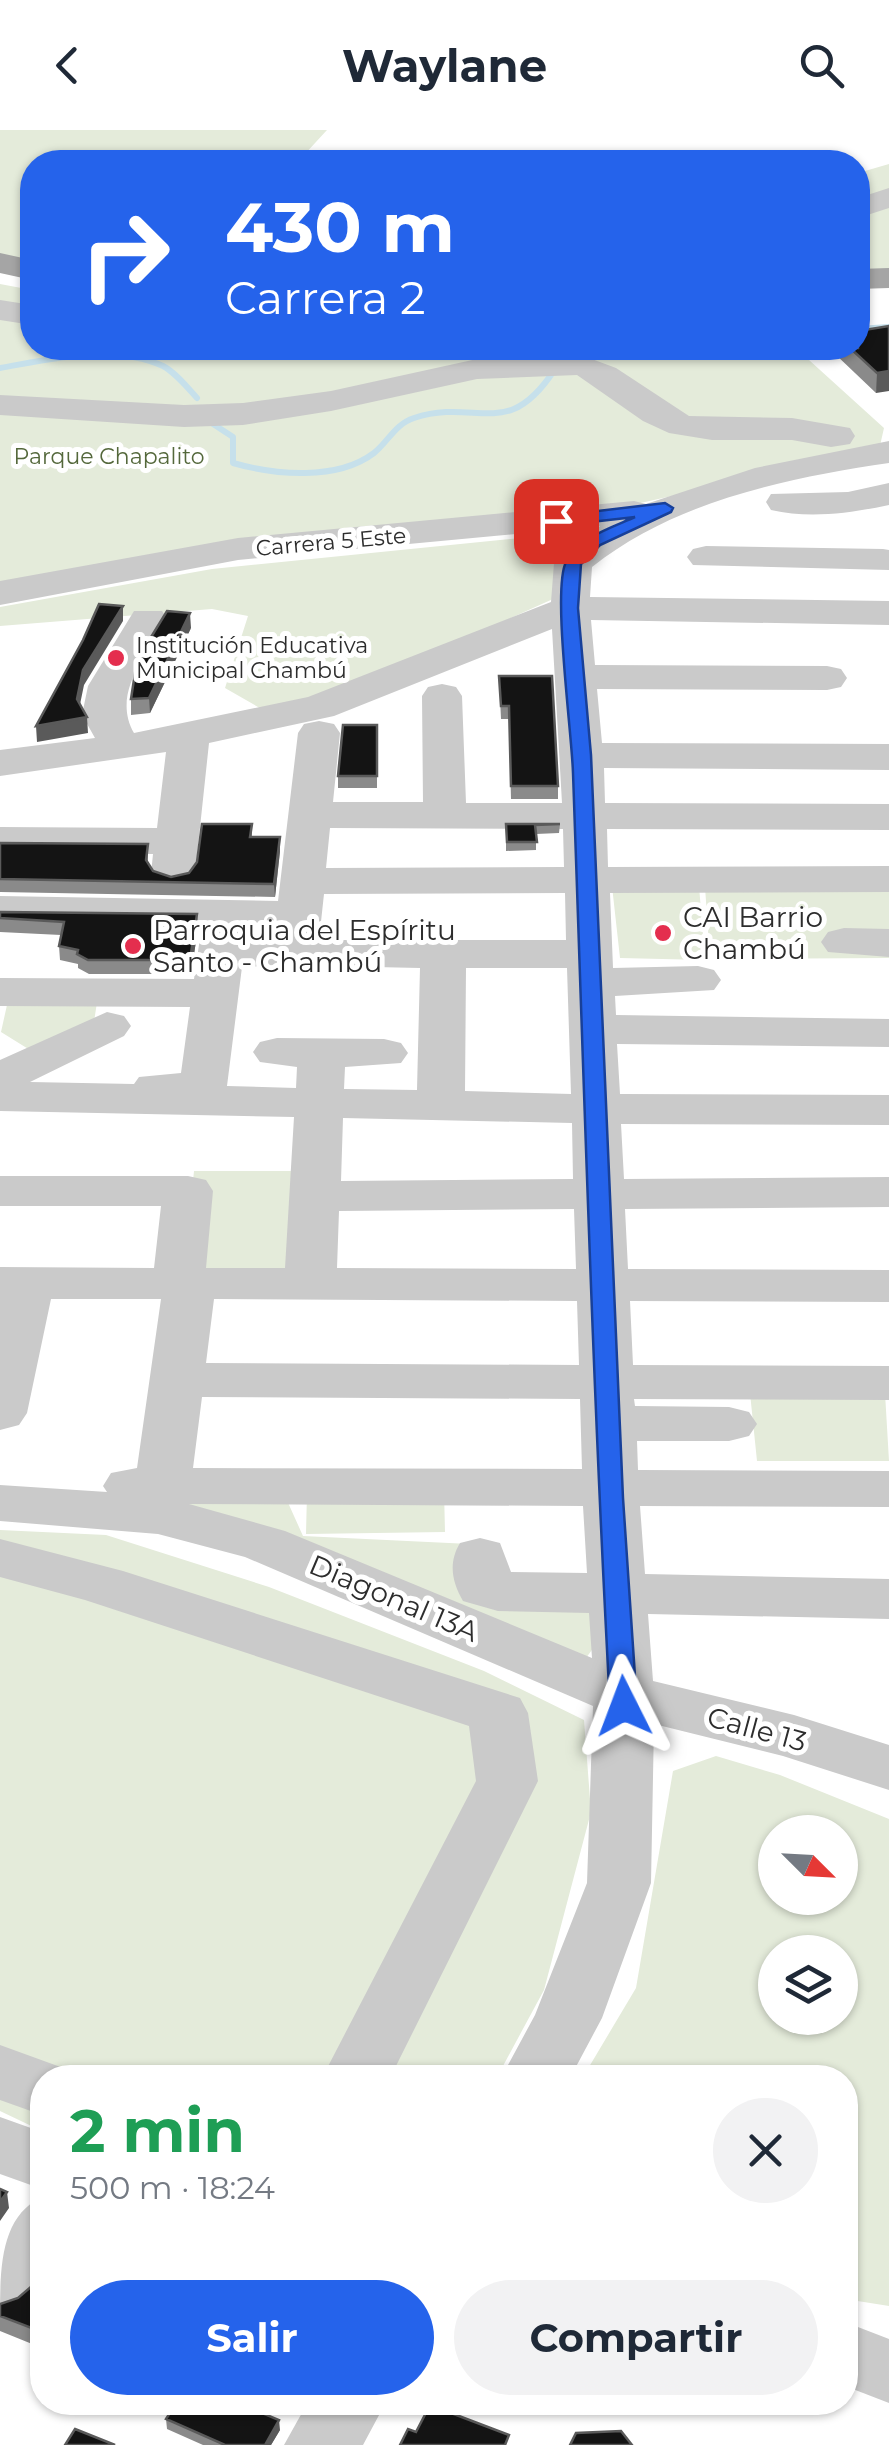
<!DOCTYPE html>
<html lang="es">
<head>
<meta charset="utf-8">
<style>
  :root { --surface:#fff; --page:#f2f2f3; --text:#1f2937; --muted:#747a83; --accent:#2563eb }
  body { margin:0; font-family:Montserrat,sans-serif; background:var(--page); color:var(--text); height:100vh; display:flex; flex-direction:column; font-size:38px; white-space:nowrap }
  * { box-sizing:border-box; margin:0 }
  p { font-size:32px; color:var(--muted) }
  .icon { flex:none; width:55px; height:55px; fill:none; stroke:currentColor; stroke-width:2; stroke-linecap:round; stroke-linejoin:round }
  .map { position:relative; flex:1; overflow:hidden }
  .sheet { position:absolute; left:30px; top:1935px; width:828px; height:350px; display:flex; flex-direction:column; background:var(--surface); border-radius:40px; box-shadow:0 2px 8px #0004 }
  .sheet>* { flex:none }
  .hud { position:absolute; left:20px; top:20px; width:850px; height:210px; border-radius:40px; box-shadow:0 2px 8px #0004; background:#2563eb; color:#fff; overflow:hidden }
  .needle { width:65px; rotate:114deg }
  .buttons { position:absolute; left:758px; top:1685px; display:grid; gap:20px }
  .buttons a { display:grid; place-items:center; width:100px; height:100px; border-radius:50%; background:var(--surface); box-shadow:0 2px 8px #0004; font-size:50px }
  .pin { position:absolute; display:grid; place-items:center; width:85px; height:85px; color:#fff; margin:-42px; border-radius:20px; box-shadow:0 5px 15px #0006 }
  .me { position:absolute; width:110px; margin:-55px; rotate:357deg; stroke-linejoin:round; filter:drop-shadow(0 0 8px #0008) }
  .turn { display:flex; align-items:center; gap:35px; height:210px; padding:0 40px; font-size:45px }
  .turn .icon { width:130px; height:130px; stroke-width:2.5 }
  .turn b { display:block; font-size:70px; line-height:85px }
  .round { display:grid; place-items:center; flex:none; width:105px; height:105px; border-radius:52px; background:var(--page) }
  .headline { display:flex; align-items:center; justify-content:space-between; height:170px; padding:0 40px }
  h1 { font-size:60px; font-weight:700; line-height:75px; color:#1e9e55 }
  .cta { display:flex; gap:20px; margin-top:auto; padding:20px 40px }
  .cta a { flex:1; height:115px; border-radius:60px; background:var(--accent); color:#fff; font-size:40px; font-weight:700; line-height:115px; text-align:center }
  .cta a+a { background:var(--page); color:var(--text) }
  header { display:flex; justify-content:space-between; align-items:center; height:130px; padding:0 40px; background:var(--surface); font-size:45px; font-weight:700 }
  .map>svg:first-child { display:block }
  .green { fill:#e4ebda; fill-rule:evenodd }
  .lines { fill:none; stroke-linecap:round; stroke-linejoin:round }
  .stream { stroke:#c6e0eb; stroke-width:6 }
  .minor { fill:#cacaca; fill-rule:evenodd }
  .major { fill:#a5a5a5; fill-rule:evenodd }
  .wall { fill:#8a8a8a }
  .shaded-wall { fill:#5a5a5a }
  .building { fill:#141414; stroke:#5a5a5a; stroke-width:2.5 }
  .route { fill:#2563eb; stroke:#184099; stroke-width:2.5 }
  .poi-dot { fill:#e42e4e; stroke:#fff; stroke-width:4 }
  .labels { text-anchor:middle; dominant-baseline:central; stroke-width:10; stroke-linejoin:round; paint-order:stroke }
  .far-park-label { font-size:22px; fill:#54683b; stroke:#fff }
  .far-street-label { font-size:22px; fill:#2d2d2d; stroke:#fff }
  .far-poi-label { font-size:22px; fill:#2d2d2d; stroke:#fff; text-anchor:start }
  .poi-label { font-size:28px; fill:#2d2d2d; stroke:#fff; text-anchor:start }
  .street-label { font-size:28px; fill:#2d2d2d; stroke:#fff }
</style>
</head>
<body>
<header><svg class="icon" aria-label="back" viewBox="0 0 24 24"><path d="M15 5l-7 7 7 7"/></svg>Waylane<svg class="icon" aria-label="search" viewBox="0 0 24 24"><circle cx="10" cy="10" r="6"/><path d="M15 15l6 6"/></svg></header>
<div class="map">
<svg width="889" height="2315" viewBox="0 0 889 2315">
  <rect width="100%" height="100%" fill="#fff"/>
  <path class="green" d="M0,0H327L304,25L315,32H32V132L0,126Z
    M889,34V142L858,145V43Z
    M0,154L32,160V218H609L732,230H809L884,298L879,320L600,382L0,460Z
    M591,401L557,423L553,469L347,562L265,581L225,558L248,486L212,479L0,496V477L212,439Z
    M889,755V828L710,829L705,757Z
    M612,756H699L705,830L620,828Z
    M9,866H98L93,898L38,925L1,902Z
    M194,1041H309L304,1149L183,1150Z
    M750,1263H885L889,1331H757Z
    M444,1360L445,1402L306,1404L307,1363Z
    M177,1363L285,1366L303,1406L470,1414L479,1473L595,1481L594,1517L581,1535L172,1385Z
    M0,1400L106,1405L269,1457L484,1541L584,1590L591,1682L544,1860L497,1947L42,1948V2001L0,1981Z
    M716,1626L780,1645L889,1689V2176L845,2169V1948L583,1947L636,1858L673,1641ZM775,1702H840V1768H775ZM775,1822H840V1888H775Z"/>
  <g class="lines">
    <path class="stream" d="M858,199L889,197
      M570,228C655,212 739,235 824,218
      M0,238C51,229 113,213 163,236C176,243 187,257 197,268
      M207,290L233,307V333C275,345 337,351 374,323C388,312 395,294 414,288C478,267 507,313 555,239"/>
    <path class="minor" d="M889,58V78L858,88V68Z
      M0,170L32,175V195L0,190Z
      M253,218H368L363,225L351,228H270L258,225Z
      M581,225L616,238L689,286L792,288L850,298L855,306L850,314L831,317L792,310H712L669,303L643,291L577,245L477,249L331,281L243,295L184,297L0,285V265L184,275L243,273L331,261L477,229Z
      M889,311V333C787,348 675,371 592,437L590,467L889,471V495L591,490L595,535L827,536L841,539L847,548L841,557L827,560L597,559L602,613L889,614V640L604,638L605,673L889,674V700L607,699L608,737L889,736V762L610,763L613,838L698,836L714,840L721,850L714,860L615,866L616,885L889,889V917L617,914L620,964L889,965V995L621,994L624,1049L889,1047V1077L625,1079L628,1139L889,1140V1172L630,1171L633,1235L889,1236V1270L634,1269L635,1276L729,1277L749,1282L757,1294L749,1306L729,1311H637L638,1340L889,1341V1377L640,1376L645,1444L889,1449V1489L648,1484L653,1551L794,1585L889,1615V1660L783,1626L654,1594L651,1753L602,1888L570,1948H501L535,1885L587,1753L593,1576L245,1427L158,1404L0,1391V1355L107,1362L103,1356L111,1343L137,1338L161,1169H51L27,1283L19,1295L0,1300V1137L154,1138L161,1076H0V1046H188L206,1050L213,1061L206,1138H285L294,987L0,981V930L107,882L124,886L131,896L124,906L30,952L134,954L139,947L181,943L190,877L0,876V848L194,849L202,794L0,792V766L278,771L298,603L304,594L319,591L334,594L340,603L333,672H423L422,566L428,557L442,554L456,557L462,566L466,673H562L552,499L334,586L209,613L195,744L189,753L173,757L157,753L151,744L153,724L0,723V697L157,698L166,622L0,646V620L95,608L82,585L88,556L134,481H162L168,489C147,524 111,563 134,603L308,567L551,472L554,433L600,396L238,430L0,475V451L238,408L634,371L646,374L755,338ZM330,698L563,699L564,737L326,738ZM565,763L566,810H319L324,764ZM246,804H255L254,809H245ZM283,835L420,838L417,960L344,959L345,937L401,933L408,923L401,913L384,909L277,908L260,912L253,922L260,932L297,937L296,958L227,956L242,837ZM466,838H567L571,964L465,961ZM343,988L572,993L573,1049L341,1051ZM574,1079L576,1139L337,1138L339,1081ZM214,1169L577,1171L579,1235L206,1233ZM202,1267L580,1269L582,1339L193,1338ZM189,1374L583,1376L587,1443L511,1442L500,1413L480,1408L460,1413C448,1433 452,1452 463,1471L498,1481L589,1483L592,1528L285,1401Z
      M889,353V375C851,383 810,389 771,380L766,372L771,364L848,362Z
      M706,416L883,419L889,420V440L693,435L687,427L693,419Z
      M844,798L889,799V827L828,822L821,812L828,802Z
      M0,1409L123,1441L520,1568L528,1583L538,1651L390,1948H322L476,1651L469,1596L85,1470L0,1447Z
      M0,1915L66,1939L71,1948H42V1985L0,1970Z
      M0,1987L42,2002V2059L0,2044Z
      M42,2067C45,2118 57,2170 0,2189C0,2138 0,2087 42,2067Z
      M845,2192L889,2209V2273L845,2256Z
      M308,2272H386L363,2315H284Z"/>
    <path class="major" d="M0,123L32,130V150L0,143Z
      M889,138V158L858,159V139Z"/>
  </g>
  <path class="wall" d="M889,196L876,263L834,223V218H858Z
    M191,498L150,583L131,585V569Z
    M499,546L558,656V669H511L509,589H501Z
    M377,595V658H338V646Z
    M252,694V707H280V721L275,767L0,762V713L148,714V733L153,741L171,747L189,743Z
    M506,694H560L559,703L536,704V720L506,721Z
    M0,782L198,798L191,844H89L78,838V834L60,830L59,816L61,805L0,802Z
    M42,2131V2218L0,2201V2174L18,2168L32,2156Z
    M72,2272H99L94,2281Z
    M166,2289L280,2300L271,2315H203L167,2299Z"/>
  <path class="shaded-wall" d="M889,241V261L876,263L877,243Z
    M123,476V491L84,555L78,584L77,569L83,540Z
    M190,483L191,498L150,583L149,568Z
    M87,587L88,603L37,612L36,596Z
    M280,707V721L275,767L274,754Z
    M197,784L198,798L191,844L190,830Z
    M7,2062L9,2078L0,2091V2072Z
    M279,2290L280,2300L271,2315H265Z"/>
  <path class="building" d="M889,196V241L877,243L850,218H858V201Z
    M99,474L123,476L83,540L77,569L87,587L36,596L83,510Z
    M167,481L190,483L149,568L131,569L137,530Z
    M499,546H552L558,656H511L509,576H501Z
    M343,595H377V646H338Z
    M202,694H252L250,707H280L274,754L0,749V713L148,714L146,730L153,741L171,747L189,743L197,732Z
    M506,694H560L535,695L537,712H507Z
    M0,782L197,784L190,830H88L77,824L78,820L59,816L64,792L0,788Z
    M0,2059L7,2062L0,2072Z
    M42,2131V2202L0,2186V2174L18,2168L32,2156Z
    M177,2272H236L279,2290L265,2315H225L166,2289Z
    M430,2275L509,2305L505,2315H400L408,2299L416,2302Z
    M75,2299L115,2315H65Z
    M621,2301L632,2315H570L576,2303Z"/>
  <path class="route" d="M665,373L673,378L671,382L600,415L581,434L578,478L591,625L623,1368L637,1576L624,1585L610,1576C593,1265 584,954 573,643C572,603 552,460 566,432C577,408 613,397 635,387L556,396L548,391L556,386Z"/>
  <g class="poi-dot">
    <circle cx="116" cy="528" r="10"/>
    <circle cx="663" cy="803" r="10"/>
    <circle cx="133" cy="816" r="10"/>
  </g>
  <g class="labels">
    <g class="far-park-label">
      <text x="109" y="326">Parque Chapalito</text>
    </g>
    <g class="far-street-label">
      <text transform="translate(331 412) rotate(-5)">Carrera 5 Este</text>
    </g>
    <g class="far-poi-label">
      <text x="136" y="515">Institución Educativa<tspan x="136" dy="25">Municipal Chambú</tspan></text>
    </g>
    <g class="poi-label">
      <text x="683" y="787">CAI Barrio<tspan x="683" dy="32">Chambú</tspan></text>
      <text x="153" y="800">Parroquia del Espíritu<tspan x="153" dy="32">Santo - Chambú</tspan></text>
    </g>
    <g class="street-label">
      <text transform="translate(394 1468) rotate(23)">Diagonal 13A</text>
      <text transform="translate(757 1599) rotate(15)">Calle 13</text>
    </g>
  </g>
</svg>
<div class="buttons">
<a><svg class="needle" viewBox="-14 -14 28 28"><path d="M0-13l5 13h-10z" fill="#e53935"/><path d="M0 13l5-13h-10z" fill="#747a83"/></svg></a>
<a><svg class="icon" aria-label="layers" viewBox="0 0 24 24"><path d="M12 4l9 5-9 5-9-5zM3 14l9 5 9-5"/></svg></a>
</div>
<div class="pin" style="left:556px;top:391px;background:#d93025"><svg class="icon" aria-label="arrive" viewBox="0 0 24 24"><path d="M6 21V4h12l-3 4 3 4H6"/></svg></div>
<svg class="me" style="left:624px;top:1576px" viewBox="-20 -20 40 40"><path d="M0-17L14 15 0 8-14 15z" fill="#2563eb" stroke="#fff" stroke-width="4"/></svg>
<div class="hud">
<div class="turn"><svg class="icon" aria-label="right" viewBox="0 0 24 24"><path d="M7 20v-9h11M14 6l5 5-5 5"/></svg><div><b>430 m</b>Carrera 2</div></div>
</div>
<section class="sheet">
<div class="headline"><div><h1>2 min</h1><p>500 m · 18:24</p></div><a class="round"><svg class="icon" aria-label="close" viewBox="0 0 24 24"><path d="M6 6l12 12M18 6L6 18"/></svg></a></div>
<div class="cta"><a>Salir</a><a>Compartir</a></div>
</section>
</div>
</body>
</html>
